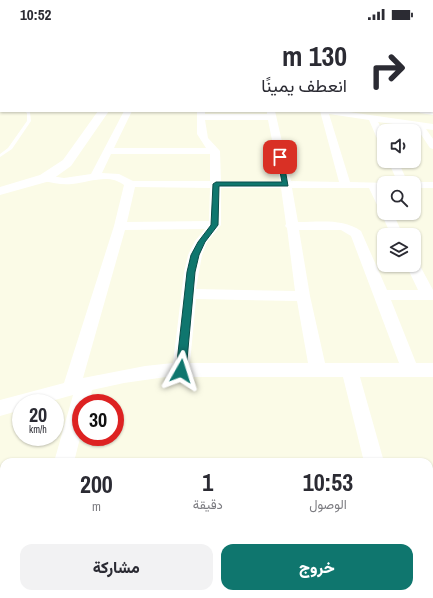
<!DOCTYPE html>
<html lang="ar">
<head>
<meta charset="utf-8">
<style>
  :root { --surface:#fff; --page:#f2f2f3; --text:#2b2b33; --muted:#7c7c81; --accent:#0f766e }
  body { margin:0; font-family:"Archivo Narrow",Vazirmatn,sans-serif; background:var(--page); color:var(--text); direction:rtl; height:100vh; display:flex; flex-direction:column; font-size:15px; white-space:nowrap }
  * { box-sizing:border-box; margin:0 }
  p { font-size:13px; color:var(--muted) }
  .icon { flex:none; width:22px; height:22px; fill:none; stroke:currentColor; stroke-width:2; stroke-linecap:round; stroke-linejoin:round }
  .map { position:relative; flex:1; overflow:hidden; direction:ltr }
  .details { position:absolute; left:0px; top:430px; width:433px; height:140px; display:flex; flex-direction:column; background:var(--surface); border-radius:12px 12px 0 0; box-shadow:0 1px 3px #0004; direction:rtl }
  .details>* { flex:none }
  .banner { position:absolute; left:0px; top:0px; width:433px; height:84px; box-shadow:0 1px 3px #0004; direction:rtl; background:#fff; color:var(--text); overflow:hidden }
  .buttons { position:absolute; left:377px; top:96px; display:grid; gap:8px }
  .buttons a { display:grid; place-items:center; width:44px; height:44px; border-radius:8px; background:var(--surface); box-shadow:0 1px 3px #0004; font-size:20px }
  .speed { position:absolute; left:12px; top:366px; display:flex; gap:8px; font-size:20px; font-weight:700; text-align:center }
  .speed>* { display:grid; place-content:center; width:52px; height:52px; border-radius:50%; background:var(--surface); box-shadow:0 1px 3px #0004; line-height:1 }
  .speed small { font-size:10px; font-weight:400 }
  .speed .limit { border:6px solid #d22; background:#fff; color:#111 }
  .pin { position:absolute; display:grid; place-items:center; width:34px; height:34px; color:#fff; margin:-17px; border-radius:8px; box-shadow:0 2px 6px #0006 }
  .me { position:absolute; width:44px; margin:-22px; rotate:6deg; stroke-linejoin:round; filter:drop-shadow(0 0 3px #0008) }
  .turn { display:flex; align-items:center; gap:14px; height:84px; padding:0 20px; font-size:18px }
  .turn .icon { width:52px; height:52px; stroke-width:2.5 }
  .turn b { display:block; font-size:28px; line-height:34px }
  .eta { display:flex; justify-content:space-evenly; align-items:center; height:68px; text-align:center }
  .eta b { font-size:24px; font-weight:800; line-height:28px }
  .action { display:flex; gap:8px; margin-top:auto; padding:8px 20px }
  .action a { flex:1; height:46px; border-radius:12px; background:var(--accent); color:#fff; font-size:16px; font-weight:800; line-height:46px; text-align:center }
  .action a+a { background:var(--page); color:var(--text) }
  .status { display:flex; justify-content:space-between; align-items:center; height:28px; padding:0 20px; background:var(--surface); direction:ltr }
  .status svg { height:11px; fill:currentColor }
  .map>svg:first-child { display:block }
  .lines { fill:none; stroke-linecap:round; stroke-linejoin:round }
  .service { fill:#fff; fill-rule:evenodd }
  .minor { fill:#fff; fill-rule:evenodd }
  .tertiary { fill:#fff; fill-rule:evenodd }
  .route { fill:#0f766e; stroke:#0a4d48 }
</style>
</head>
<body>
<div class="status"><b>10:52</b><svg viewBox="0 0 49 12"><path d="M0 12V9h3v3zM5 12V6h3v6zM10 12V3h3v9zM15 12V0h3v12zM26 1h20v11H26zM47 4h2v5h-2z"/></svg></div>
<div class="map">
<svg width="433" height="570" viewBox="0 0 433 570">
  <rect width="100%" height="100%" fill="#fbfbe7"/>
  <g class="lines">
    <path class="service" d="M299,0H302L301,1Z
      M0,2H1V4H0Z
      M432,26H433V28H432Z
      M432,37H433V39H432Z
      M0,40H1L0,43Z
      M432,46H433V48H432Z
      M0,47H1V50H0Z
      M24,83L30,84L31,93L12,121L0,129V126L8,120L27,93V85Z"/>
    <path class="minor" d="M124,83H132L114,120H206L197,106V83H205V86H267V83H275L291,153L339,154L320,83H342L433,96V102L426,101L433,111V121L430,120L416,99L378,94L384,105V118L379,115L369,92L329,86L350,154L388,155H384V160H380L384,168V185H393L403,207H391L381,185L383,182L378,179L369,160H292L298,194C319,194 343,190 361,203L387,262H418L406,237H414V233L418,234L433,262V272H391L416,335H433V349H360L384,434H364L343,349H166L124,355L92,362L89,375H81V406L74,434H54L73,367L44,375H21V382L0,388V372L64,355L114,198L124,157C109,145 90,154 72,156C62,157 51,155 41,152L40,150L45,147L64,150L91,146ZM205,92H268L280,153H221L220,123L208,110ZM111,126H210V153H133L119,146L102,145ZM135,159L210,160L209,193L127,194ZM221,160H281L286,196L285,198L287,200L295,263L196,261L202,227L207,214L221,197ZM205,201L195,213L188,227L184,244L173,335L145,338L83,350L125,202ZM299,202H341L351,208L399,335H325L310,268ZM196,271L297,273L308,335H190Z
      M388,133H398L408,155H398Z
      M414,154H433V160H414V155H410Z
      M429,480H433V502H429Z
      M19,566H43L42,570H18Z
      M198,566H222V570H198Z"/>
    <path class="tertiary" d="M0,77L1,83H4L0,84Z
      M432,81L433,87L420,85L419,83H432Z
      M98,83H109L71,138L50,153L0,167V159L40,147L63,132Z"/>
  </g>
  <path class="route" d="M280,127L283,129L288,158H219L218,197L205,214L199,227L195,244L186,343L184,345H177L176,343L187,244L191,227L198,214L211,197L213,156L216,154H282L277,129Z"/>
</svg>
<div class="buttons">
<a><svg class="icon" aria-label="sound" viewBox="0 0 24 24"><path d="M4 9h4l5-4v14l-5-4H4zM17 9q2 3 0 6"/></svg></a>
<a><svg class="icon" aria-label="search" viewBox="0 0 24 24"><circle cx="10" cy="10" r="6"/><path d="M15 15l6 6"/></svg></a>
<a><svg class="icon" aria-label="layers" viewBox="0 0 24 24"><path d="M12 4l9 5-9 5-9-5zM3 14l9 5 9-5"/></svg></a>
</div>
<div class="speed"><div>20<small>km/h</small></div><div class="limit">30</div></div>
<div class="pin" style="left:280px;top:129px;background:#d93025"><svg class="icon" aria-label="arrive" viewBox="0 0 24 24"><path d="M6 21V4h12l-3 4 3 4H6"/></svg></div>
<svg class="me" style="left:181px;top:343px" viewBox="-20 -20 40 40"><path d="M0-17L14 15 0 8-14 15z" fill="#0f766e" stroke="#fff" stroke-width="4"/></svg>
<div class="banner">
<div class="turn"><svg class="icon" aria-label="right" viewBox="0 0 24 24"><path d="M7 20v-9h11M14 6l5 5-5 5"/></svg><div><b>130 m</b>انعطف يمينًا</div></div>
</div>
<section class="details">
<div class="eta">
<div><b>10:53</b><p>الوصول</p></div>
<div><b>1</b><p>دقيقة</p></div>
<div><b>200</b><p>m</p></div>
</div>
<div class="action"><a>خروج</a><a>مشاركة</a></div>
</section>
</div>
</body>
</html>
